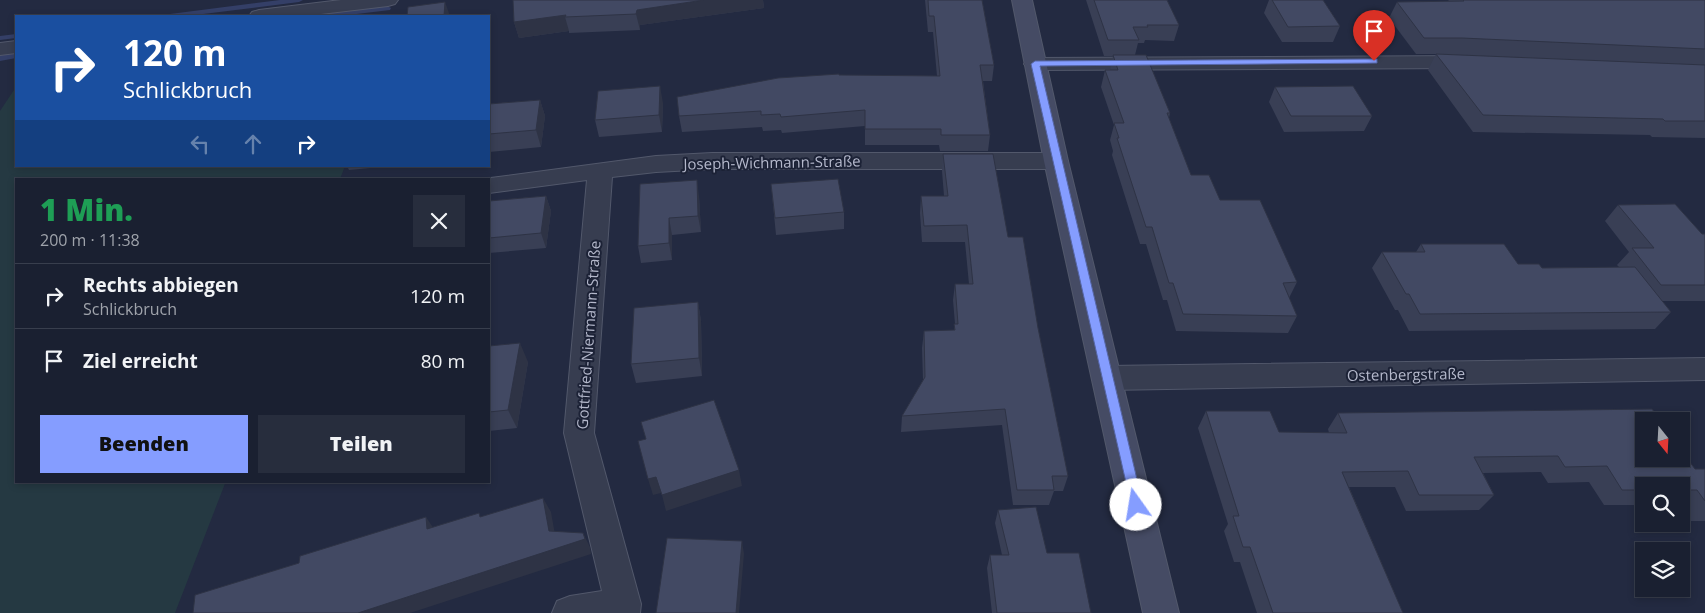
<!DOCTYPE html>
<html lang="de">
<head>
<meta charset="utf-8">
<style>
  :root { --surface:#1a2031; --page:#272d3d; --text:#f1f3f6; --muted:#9fa3ab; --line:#383e4d; --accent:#859dff }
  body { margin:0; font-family:"Open Sans",sans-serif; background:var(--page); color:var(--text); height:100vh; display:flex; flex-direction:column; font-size:19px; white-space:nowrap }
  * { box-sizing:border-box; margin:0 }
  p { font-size:16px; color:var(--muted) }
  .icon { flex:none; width:28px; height:28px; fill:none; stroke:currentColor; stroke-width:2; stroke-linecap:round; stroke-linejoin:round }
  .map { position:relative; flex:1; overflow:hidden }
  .details { position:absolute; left:15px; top:178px; width:475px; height:305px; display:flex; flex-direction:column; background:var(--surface); border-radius:0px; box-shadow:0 2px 8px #0003,0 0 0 1px var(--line) }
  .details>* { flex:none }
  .hud { position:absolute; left:15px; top:15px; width:475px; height:152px; border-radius:0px; box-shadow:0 2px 8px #0003,0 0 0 1px var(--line); background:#1a4fa0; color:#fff; overflow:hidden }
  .needle { width:32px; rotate:162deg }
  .buttons { position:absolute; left:1635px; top:412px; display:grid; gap:10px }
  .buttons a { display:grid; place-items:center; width:55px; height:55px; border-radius:0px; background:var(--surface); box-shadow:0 2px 8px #0003,0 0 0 1px var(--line); font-size:25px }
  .pin { position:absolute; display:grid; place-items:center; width:42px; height:42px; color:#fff; margin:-51px -21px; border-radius:50% 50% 50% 0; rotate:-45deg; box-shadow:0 0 5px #0007 }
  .pin .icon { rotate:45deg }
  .me { position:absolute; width:55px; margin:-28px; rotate:347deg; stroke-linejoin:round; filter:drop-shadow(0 0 4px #0008) }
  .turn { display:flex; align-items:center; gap:18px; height:105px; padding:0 25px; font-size:22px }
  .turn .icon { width:65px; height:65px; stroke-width:2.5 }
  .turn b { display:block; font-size:35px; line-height:42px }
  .lanes { display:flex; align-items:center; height:48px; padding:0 25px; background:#0003; justify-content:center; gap:25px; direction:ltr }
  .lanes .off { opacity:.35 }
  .round { display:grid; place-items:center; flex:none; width:52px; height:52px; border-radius:0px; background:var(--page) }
  .headline { display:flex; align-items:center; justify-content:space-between; height:85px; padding:0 25px }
  h1 { font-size:30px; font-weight:800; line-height:38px; color:#1e9e55 }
  .button { display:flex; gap:10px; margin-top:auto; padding:10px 25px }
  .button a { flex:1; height:58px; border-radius:0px; background:var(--accent); color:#111; font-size:20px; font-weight:800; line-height:58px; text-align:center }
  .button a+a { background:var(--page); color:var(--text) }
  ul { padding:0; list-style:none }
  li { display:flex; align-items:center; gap:15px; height:65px; padding:0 25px; border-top:1px solid var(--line) }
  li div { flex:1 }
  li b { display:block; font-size:19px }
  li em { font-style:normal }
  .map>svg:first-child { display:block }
  .green { fill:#253942 }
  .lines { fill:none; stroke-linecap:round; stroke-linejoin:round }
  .stream { fill:#343f67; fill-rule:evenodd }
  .street-casing { stroke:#52586b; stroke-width:2 }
  .secondary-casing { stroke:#52586b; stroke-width:2 }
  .street { fill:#373d50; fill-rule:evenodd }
  .secondary { fill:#454b64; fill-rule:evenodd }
  .wall { fill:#393f55 }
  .shaded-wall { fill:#2e3345 }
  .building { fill:#424963; stroke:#2e3345 }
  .route { fill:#859dff; stroke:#5666a6 }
  .labels { text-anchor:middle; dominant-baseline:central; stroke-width:4; stroke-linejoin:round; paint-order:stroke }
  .street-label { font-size:15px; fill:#b4b8cb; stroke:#1c2236 }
</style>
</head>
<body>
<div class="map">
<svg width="1705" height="613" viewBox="0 0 1705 613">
  <rect width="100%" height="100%" fill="#232a41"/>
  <path class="green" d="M16,87V166H345L340,179H16V481H226L175,613H0V111Z"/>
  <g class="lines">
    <path class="stream" d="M280,0H303L299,2L187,16H166L170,14Z
      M387,6L391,8L390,10L340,16H319L323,14Z
      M16,34V38L0,40V36Z
      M16,53V58L0,61V55Z"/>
    <defs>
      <path id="street" d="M341,0H398L395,4L388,6L304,16H249L252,12L259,10Z
        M16,41V53L0,55V43Z
        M1469,56L1476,58L1479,62L1476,66L1469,68L1035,70L1028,68L1024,64L1028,60L1035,58Z
        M712,153H1056L1064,156L1068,161L1064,166L1056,169H712L656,172L612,177L594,433L641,604L640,613H552L557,601L570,596L602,591L564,433L587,180L489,193V179H483L656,156Z
        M1705,358V380L1107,390L1097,386L1092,378L1097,370L1107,366Z"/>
      <path id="secondary" d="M1012,0H1032L1068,161L1179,613H1143L1044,161Z"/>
    </defs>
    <use href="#street" class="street-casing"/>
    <use href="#secondary" class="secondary-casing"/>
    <use href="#street" class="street"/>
    <use href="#secondary" class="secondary"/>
  </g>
  <path class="wall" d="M513,0H763L764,8L640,25V30L569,33V31L519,38L514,22Z
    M925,0H982L994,65L992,81H983L990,135L988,151H940L939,145H865V126L782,133L781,130L763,131L762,127L682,132L679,116L839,75L937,76L933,32H928Z
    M1086,0H1167L1179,25L1174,41L1145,40L1144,43H1138L1135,55L1170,113L1169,118L1191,175L1220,200L1297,282L1289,298L1297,316L1288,333L1176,331L1167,300H1163L1146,244H1140L1112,155L1113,151L1110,140L1114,125L1101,87L1105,70H1110L1113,56H1104Z
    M1269,0H1323L1340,26L1333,42H1282L1264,13Z
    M1449,0H1705V138L1652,137L1650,135L1473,132L1428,70L1436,54H1416L1389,18L1397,2L1448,1Z
    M1275,87L1372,116L1364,131L1284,132L1269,102Z
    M540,100L545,116L541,147L489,152V104Z
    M663,103L662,132L599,137L595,120Z
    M943,154L1008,237L1038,328L1068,476L1063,491H1054L1049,505H1013L1002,425L901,432L902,416L923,380L922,348L924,331L954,330L955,324L953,300L955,284H969L965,242H922L920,213L921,196H944L942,171Z
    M347,166H391L349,170Z
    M640,184L699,196L701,232L672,235V260L641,263L638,246Z
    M771,184L844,212V229L776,235Z
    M546,196L551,211L546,248L489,253V201Z
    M1618,205L1702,234H1705V301H1662L1671,312L1655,329L1409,331L1398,310H1395L1372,268L1382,252H1416L1421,244L1518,264L1542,268L1619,267L1617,265L1629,252L1605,221Z
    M698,302L701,321L702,376L636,383L631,364Z
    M489,346L528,362L517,428L489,431Z
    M1206,411L1279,432L1329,433L1328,429L1338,413L1695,469H1705V521H1688L1681,512V486H1644V505H1604L1589,482L1548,483L1541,472L1483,473L1494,495L1479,510L1406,511L1395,487H1349L1403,613H1257L1240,562H1234L1224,531L1228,524L1198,428Z
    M998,510L1047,553L1091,613H992L987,568L990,555H1002L995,523Z"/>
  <path class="shaded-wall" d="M704,0H763L764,8L640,25V30L636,14L637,10Z
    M445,2L450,16H444Z
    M566,15L565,17L569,31L519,38L514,22Z
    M660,86L663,103L662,132L659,115Z
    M540,100L545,116L541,147L536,130Z
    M697,180L699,196L701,232L698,216Z
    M546,196L551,211L546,248L541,233Z
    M669,218L672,235V260L669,243Z
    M698,302L701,321L702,376L699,358Z
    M520,343L528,362L517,428L508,410Z
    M739,470L742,486L666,511L662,495Z
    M656,477L661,493L653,495L648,479Z
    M543,498L551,512L557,546L549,531Z
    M426,517L436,532L427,529Z
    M583,533L590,547L591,554L410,613H358Z
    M742,541L744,554L739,613H736Z"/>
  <path class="building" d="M513,0H704L637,10L636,14L565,17L566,15L514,22Z
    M928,0H982L994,65H980L990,135H941V129H865V110L781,117L780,114L761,115V111L679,116L677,97L778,78L839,74V75L940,76L934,16H929Z
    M1094,0H1167L1179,25H1147L1148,27H1133L1139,40H1108Z
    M1272,0H1323L1340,26L1288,27Z
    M1463,0H1705V49L1462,38H1424L1397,2L1464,1Z
    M445,2L444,16H407L408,7Z
    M1436,54L1705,65V121H1665L1663,119L1483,115Z
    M1113,55H1146L1170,113H1167L1191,175H1209L1220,200H1260L1297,282L1283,283L1297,316L1183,314L1173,283H1169L1152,227H1146L1117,138H1119L1114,123H1124L1105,70H1118Z
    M660,86L659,115L595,120L598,91Z
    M1353,86L1372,116H1291L1275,87Z
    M540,100L536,130L489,134V104Z
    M943,154H993L1008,237H1023L1038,328L1068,476H1052L1054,490H1017L1005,409L902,416L925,377L924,331L955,330L954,324H958L955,284H973L967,225L924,226L921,196H948Z
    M838,179L844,212L775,218L771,184Z
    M697,180L698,216L669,218V243L638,246L640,184Z
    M546,196L541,233L489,238V201Z
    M1675,204L1702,234H1705V285H1661L1632,248H1654L1618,205Z
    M1421,244H1504L1518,264H1539L1542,268L1635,267L1671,312L1420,314L1409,294H1406L1382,252H1425Z
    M698,302L699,358L631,364L634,308Z
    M520,343L508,410L489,412V346Z
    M714,400L739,470L662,495L656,477L648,479L638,441L646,439L641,422Z
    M1652,409L1661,421H1644V459H1681V450L1695,469H1705V501L1697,490H1681V486H1644V490H1622L1607,466L1565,467L1558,456L1474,457L1494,495H1419L1408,471L1342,472L1403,613H1273L1250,547H1243L1233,516H1239L1206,411H1270L1279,432L1347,433L1338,413Z
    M543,498L549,531L583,533L585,539L358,613H193L195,595L299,563L300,556L426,517L427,529L479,513L480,517Z
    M1036,507L1047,553H1079L1091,613H997L990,555H1009L998,510Z
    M667,538L742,541L736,613H656Z"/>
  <path class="route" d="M1374,59H1377V63L1040,66L1143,505L1141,509L1136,511L1132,509L1031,64L1035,61Z"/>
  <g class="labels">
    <g class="street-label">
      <text transform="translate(772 162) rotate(-1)">Joseph-Wichmann-Straße</text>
      <text transform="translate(588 335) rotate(-86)">Gottfried-Niermann-Straße</text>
      <text transform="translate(1406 374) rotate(-1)">Ostenbergstraße</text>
    </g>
  </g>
</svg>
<div class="buttons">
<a><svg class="needle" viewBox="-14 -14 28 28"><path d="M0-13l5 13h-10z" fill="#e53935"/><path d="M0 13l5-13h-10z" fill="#9fa3ab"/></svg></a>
<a><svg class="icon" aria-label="search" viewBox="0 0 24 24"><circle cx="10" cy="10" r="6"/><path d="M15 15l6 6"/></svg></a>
<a><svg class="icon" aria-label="layers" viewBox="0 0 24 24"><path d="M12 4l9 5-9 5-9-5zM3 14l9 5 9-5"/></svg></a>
</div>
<div class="pin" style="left:1374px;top:61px;background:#d93025"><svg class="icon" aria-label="arrive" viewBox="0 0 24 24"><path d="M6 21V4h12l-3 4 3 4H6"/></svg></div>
<svg class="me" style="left:1136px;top:505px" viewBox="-20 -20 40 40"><circle r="19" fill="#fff"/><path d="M0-13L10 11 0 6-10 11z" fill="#859dff"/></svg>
<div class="hud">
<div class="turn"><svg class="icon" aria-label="right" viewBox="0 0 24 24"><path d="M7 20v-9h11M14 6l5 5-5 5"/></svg><div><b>120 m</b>Schlickbruch</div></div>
<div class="lanes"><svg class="icon off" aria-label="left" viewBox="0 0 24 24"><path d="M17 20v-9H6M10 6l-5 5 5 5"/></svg><svg class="icon off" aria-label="ahead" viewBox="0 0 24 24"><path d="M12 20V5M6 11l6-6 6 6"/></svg><svg class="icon" aria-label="right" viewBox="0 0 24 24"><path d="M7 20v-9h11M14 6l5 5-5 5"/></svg></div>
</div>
<section class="details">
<div class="headline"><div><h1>1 Min.</h1><p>200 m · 11:38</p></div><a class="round"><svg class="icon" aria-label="close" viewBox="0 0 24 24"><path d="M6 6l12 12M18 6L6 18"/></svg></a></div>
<ul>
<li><svg class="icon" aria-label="right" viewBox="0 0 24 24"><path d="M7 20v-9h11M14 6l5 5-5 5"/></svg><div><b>Rechts abbiegen</b><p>Schlickbruch</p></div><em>120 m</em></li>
<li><svg class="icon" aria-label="arrive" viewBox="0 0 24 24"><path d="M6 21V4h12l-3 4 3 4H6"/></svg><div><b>Ziel erreicht</b></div><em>80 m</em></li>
</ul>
<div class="button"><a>Beenden</a><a>Teilen</a></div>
</section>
</div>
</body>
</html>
